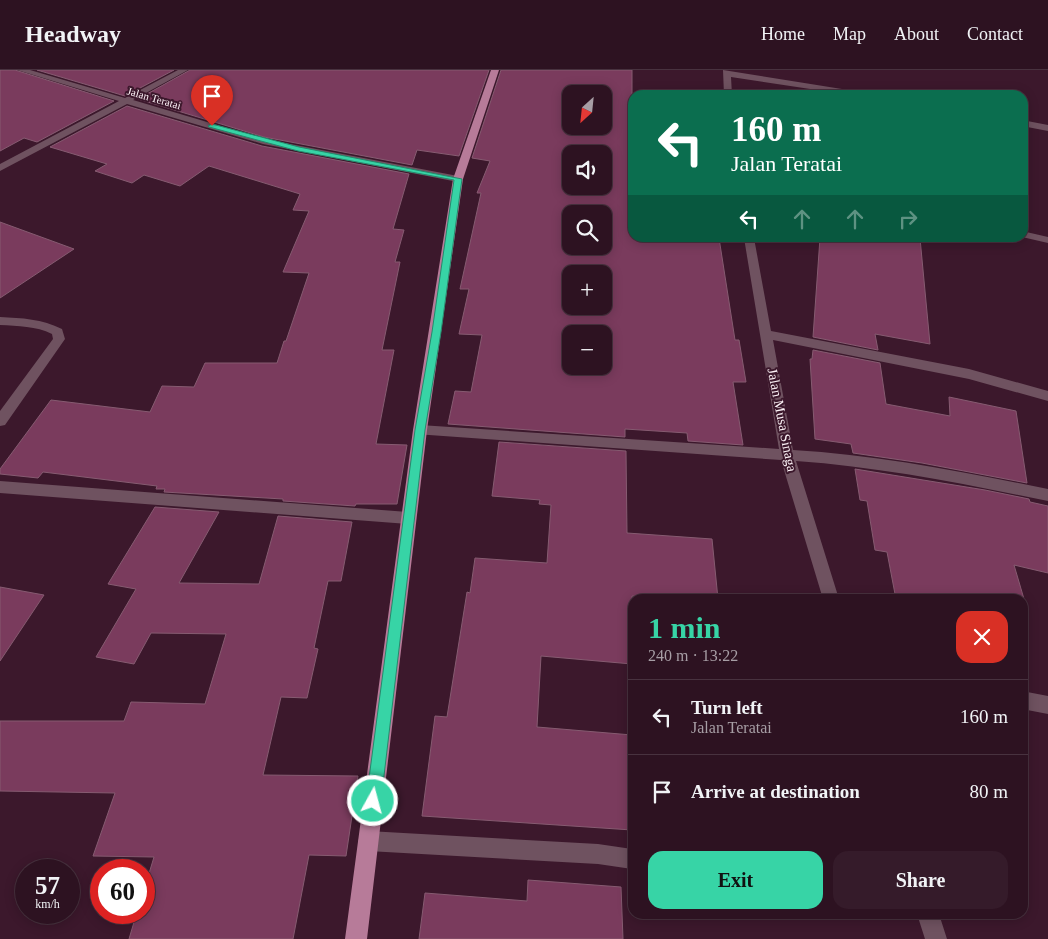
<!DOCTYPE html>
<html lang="en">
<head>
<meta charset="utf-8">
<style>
  :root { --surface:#2d1221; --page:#351b2a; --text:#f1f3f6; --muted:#a79ea5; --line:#48323f; --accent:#37d4a6 }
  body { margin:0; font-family:Georgia,serif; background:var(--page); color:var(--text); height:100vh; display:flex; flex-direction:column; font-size:19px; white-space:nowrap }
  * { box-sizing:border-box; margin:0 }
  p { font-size:16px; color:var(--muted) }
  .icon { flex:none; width:28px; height:28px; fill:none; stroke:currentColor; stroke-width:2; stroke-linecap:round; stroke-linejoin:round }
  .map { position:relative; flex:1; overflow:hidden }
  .drawer { position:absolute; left:628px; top:524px; width:400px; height:325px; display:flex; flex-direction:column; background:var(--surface); border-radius:15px; box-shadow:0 2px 12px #0003,0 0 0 1px var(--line) }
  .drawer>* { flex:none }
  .banner { position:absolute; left:628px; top:20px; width:400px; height:152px; border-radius:15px; box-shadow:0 2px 12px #0003,0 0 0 1px var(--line); background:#0b6e4f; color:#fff; overflow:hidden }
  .needle { width:32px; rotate:207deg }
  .tools { position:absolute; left:562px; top:15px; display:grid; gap:10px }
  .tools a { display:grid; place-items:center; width:50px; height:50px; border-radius:10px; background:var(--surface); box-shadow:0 2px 12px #0003,0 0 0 1px var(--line); font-size:25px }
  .speed { position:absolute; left:15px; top:789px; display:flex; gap:10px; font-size:25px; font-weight:700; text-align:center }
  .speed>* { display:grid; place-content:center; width:65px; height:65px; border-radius:50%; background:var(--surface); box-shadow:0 2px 12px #0003,0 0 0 1px var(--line); line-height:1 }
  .speed small { font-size:12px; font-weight:400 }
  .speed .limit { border:8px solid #d22; background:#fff; color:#111 }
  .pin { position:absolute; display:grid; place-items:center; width:42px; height:42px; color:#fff; margin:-51px -21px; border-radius:50% 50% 50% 0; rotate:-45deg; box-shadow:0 0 5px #0007 }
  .pin .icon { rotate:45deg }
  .me { position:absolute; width:55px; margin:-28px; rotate:7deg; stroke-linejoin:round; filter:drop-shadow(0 0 4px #0008) }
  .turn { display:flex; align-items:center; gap:18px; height:105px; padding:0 20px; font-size:22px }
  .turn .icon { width:65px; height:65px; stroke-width:2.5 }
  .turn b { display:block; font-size:35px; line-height:42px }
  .lanes { display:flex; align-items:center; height:48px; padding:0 20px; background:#0003; justify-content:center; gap:25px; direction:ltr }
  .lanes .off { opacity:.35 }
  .round { display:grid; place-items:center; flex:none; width:52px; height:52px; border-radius:15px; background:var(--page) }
  .headline { display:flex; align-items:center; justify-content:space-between; height:85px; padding:0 20px }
  h1 { font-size:30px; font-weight:800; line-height:38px; color:var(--accent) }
  .primary-button { display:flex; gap:10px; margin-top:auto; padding:10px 20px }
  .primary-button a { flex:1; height:58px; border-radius:15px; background:var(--accent); color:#111; font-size:20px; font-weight:800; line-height:58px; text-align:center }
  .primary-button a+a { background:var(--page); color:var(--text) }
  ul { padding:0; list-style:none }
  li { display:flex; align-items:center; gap:15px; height:75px; padding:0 20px; border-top:1px solid var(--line) }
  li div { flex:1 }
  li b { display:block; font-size:19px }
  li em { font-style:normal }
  header { display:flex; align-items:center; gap:30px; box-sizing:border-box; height:70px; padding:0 25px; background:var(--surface); border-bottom:1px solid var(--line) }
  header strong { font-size:24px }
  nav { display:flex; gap:28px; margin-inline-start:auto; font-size:18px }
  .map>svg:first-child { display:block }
  .building { fill:#7a3b5d; stroke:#865b71; fill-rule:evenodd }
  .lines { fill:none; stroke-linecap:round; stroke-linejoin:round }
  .minor { fill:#6f5260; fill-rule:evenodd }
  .primary { fill:#b77b99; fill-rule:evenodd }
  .route { fill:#37d4a6; stroke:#248a6c }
  .labels { text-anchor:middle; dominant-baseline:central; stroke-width:4; stroke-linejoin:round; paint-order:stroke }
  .far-street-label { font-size:11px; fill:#fcf2f6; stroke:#3c182c }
  .street-label { font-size:14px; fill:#fcf2f6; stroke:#3c182c }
</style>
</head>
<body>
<header>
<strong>Headway</strong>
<nav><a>Home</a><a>Map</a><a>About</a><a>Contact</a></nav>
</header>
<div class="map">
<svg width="1048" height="869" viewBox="0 0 1048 869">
  <rect width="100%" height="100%" fill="#3c182c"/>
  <path class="building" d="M0,0H15L114,31L37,72L24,68L0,81Z
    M37,0H174L125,26Z
    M190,0H489L459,86L417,80L412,95L264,67L138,29Z
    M501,0H632V168H719L735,270H739L746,312H733L743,375L688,371L687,363L625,359V367L448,354L455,321L471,322L482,265L459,264L469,219H460L481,123H477L490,91L472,88ZM571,24H604V56H571ZM571,84H604V116H571ZM571,144H604V176H571ZM571,204H604V236H571ZM571,264H604V296H571Z
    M127,36L262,76L409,104L393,159L404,160L395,192H400L382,280H394L376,374L407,375L397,434H356L355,436L283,431V429L164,422L165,419H156L157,416L43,402L38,408L0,404V399L51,330L150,342L162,316L194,317L205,293H277L284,271H286L309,203L283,202L309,141L293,140L300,124L209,96L180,116L144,105L132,113L95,101L107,94L50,77Z
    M0,152L74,179L0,228Z
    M820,168H920L930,274L875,264L878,280L813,267Z
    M813,280L880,293L886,334L950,346L949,327L1016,341L1027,413L922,393L853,383L851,374L815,369L810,289H812Z
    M499,372L626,381L627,463L712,469L718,529H663L632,526V594L541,586L537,657L632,665V760L422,746L435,646L447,647L467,522L470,523L475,488L547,493L551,435L539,434L540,430L492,426Z
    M855,399L985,420L1029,429L1030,432L1048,436V503L1014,495L1024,529H924L895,524L887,482L875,480L867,431L860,430Z
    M155,437L219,442L179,513L259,514L278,446L352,452L341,511H328L314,578L318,579L307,628L281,627L263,705L358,706L346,786L309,785L293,869H129L137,842H144V820L154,787L93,786L115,723L0,721V651H124L131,632L205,634L226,564L151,563L134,594L96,587L136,519L108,514Z
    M0,517L44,525L0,591Z
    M528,810L621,817L623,869H419L425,823L527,831Z"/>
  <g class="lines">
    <path class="minor" d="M17,0H30L125,28L178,0H188L133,30L264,69L458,106L463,109L458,112L263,74L127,34L0,101V94L119,31Z
      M723,0L867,23L871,25H850L731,7L732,25H724Z
      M1022,50L1048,55V61L1022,56Z
      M1022,161L1048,167V173L1022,167Z
      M744,168H754L771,261L969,299L1048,321V331L969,309L773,270L793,380C879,385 964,402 1048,419V431C965,414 881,397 796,391L839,529H823L781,390L415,364L413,360L415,356L420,355L779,379Z
      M0,247C22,248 42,249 62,259L65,269L5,355L0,356V341L53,269L52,264C36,256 18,256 0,255Z
      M0,411L408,442L413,444L416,448L413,452L408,454L0,423Z
      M1022,621L1048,626V644L1022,639Z
      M368,761L598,774L632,779V799L598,794L368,781L361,778L358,771L361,764Z
      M917,844H939L947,869H925Z"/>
    <path class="primary" d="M491,0H499L463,109L427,360L367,869H345L413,360L453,109Z"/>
  </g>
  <path class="route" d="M212,54L299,77L462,109L441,262L425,360L381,731L379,736L373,739L368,736L366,731L415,360L432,262L454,110L298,81L209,57L208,56Z"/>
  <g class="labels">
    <g class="far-street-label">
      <text transform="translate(154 28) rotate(16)">Jalan Teratai</text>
    </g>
    <g class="street-label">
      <text transform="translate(782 350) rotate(79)">Jalan Musa Sinaga</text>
    </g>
  </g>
</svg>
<div class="tools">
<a><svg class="needle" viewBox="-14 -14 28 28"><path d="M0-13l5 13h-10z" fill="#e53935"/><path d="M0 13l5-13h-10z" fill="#a79ea5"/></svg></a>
<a><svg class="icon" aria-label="sound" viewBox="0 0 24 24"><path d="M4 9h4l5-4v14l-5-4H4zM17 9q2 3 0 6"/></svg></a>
<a><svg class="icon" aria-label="search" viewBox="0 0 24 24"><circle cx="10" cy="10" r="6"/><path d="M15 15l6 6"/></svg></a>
<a>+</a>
<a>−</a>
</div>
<div class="speed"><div>57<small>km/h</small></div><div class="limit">60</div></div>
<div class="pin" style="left:212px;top:56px;background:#d93025"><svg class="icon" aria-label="arrive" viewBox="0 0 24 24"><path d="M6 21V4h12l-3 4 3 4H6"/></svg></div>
<svg class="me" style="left:373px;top:731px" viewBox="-20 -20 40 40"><circle r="17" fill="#37d4a6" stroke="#fff" stroke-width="3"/><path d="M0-11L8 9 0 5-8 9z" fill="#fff"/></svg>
<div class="banner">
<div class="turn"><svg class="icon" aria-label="left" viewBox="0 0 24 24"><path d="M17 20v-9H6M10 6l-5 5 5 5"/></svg><div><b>160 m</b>Jalan Teratai</div></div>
<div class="lanes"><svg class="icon" aria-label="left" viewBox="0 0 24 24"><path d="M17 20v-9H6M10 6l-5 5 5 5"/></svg><svg class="icon off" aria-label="ahead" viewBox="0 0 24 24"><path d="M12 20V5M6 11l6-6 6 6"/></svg><svg class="icon off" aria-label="ahead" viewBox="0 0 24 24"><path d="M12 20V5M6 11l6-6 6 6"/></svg><svg class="icon off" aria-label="right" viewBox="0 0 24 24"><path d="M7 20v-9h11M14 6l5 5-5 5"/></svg></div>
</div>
<section class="drawer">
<div class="headline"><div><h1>1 min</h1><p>240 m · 13:22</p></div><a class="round" style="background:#d93025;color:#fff"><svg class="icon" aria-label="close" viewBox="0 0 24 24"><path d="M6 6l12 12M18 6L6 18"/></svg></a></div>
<ul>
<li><svg class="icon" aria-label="left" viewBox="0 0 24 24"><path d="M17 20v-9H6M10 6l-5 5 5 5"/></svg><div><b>Turn left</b><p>Jalan Teratai</p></div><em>160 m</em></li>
<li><svg class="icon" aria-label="arrive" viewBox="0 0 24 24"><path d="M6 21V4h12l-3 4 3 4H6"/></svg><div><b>Arrive at destination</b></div><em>80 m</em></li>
</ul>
<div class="primary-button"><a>Exit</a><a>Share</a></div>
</section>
</div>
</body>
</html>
